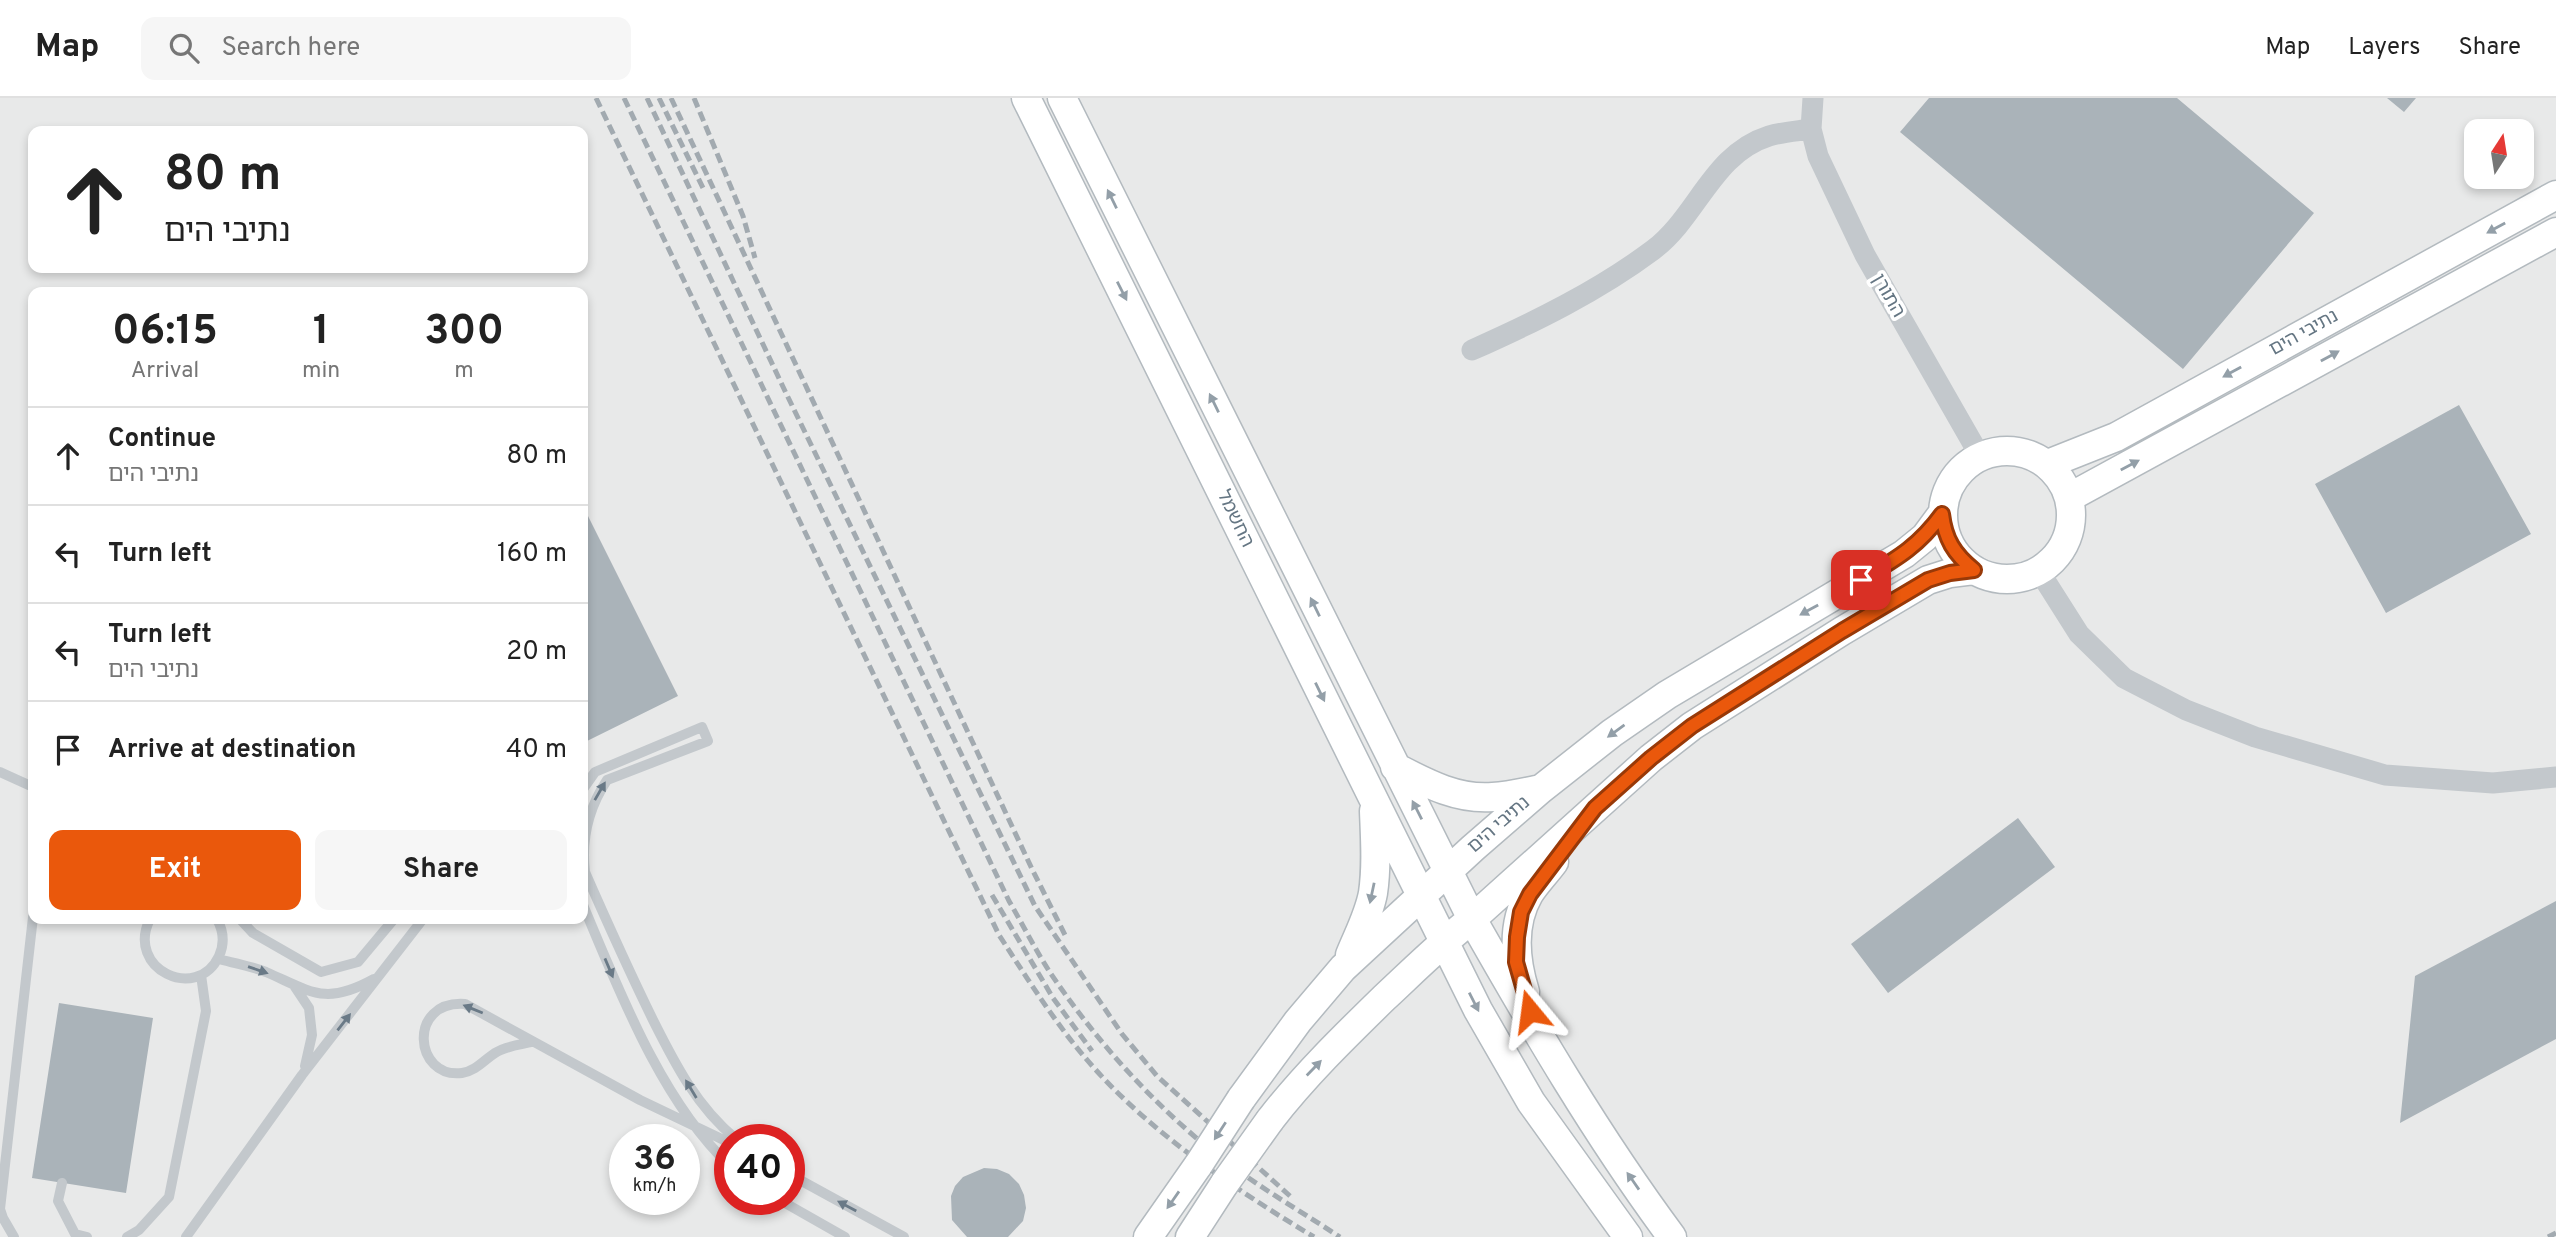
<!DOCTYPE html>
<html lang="en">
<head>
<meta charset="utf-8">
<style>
  :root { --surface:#fff; --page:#f6f6f6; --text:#222; --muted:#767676; --line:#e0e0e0; --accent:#ea580c }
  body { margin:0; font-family:Overpass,"Noto Sans Hebrew",sans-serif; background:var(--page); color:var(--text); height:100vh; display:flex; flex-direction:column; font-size:26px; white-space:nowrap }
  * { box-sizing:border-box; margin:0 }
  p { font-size:23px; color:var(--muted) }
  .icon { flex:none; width:38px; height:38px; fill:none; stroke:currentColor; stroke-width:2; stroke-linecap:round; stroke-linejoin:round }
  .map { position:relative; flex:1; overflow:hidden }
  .drawer { position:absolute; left:28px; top:189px; width:560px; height:637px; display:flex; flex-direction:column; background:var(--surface); border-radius:14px; box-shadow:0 4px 10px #0003 }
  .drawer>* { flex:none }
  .hud { position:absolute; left:28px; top:28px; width:560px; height:147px; border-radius:14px; box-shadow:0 4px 10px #0003; background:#fff; color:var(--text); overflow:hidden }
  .needle { width:46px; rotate:12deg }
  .fabs { position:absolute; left:2464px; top:21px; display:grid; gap:14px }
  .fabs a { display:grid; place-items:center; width:70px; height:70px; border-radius:14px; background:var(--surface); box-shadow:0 4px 10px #0003; font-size:35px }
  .speed { position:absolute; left:609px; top:1026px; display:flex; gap:14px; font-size:35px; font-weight:700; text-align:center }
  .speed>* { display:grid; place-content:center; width:91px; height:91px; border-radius:50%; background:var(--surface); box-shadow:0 4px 10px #0003; line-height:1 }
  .speed small { font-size:18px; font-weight:400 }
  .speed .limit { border:10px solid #d22; background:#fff; color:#111 }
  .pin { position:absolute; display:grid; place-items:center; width:60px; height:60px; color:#fff; margin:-30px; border-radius:14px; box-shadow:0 4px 10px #0006 }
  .me { position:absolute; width:77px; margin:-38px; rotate:344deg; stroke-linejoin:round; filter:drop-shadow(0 0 5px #0008) }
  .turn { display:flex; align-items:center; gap:24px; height:147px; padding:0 21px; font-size:32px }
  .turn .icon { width:91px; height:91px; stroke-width:2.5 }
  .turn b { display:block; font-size:49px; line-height:60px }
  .eta { display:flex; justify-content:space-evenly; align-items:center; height:119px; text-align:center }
  .eta b { font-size:42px; font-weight:700; line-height:49px }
  .button { display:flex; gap:14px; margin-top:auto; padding:14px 21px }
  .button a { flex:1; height:80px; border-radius:14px; background:var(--accent); color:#fff; font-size:28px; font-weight:700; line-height:80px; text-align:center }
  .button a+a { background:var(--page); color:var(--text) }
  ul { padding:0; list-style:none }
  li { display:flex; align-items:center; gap:21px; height:98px; padding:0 21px; border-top:2px solid var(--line) }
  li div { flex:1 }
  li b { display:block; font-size:26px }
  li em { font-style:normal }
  header { display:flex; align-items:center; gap:42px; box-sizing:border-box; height:98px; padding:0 35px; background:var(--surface); border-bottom:2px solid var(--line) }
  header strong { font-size:33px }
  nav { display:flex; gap:38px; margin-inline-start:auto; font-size:24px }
  .search { width:490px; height:63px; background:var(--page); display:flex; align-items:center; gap:18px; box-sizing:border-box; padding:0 24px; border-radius:14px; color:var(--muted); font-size:26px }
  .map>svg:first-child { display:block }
  .built { fill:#e8e9e9; fill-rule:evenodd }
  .building { fill:#aab3b9 }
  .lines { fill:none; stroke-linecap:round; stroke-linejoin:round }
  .secondary-casing { stroke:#b3babf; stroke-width:31 }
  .lane { stroke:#c3c8cc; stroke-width:10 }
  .street { stroke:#c3c8cc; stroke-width:21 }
  .secondary { stroke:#fff; stroke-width:28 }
  .rail { stroke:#a2aab0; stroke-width:5; stroke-dasharray:10 5; stroke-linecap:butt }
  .secondary-bridge-casing { stroke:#b3babf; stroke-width:31; stroke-linecap:butt }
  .secondary-bridge { stroke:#fff; stroke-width:28 }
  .oneway { fill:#939fa8 }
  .oneway2 { fill:#6a7a87 }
  .route-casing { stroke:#983908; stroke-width:18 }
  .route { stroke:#ea580c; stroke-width:12 }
  .labels { text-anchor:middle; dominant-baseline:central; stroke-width:7; stroke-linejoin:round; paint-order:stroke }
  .street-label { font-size:19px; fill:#657683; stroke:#fff }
</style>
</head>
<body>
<header>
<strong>Map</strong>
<div class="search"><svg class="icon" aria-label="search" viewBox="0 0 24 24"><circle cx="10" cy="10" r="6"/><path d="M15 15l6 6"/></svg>Search here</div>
<nav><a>Map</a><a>Layers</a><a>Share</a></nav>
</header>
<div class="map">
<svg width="2556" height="1139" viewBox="0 0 2556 1139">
  <rect width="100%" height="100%" fill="#fafaf8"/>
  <path class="built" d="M0,0H2556V1139H0ZM33,33H583V170H33ZM2476,33H2522V79H2476ZM33,194H583V821H33ZM625,1041H684V1101H625ZM730,1041H789V1101H730Z"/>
  <path class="building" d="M1929,0H2177L2314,115L2183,271L1900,34Z
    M2387,0H2416L2404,14Z
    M2459,307L2531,436L2386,515L2315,386Z
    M583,408L678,598L583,645Z
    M2018,720L2055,769L1888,895L1851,846Z
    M2556,803V941L2400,1025L2415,878Z
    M59,905L153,920L126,1095L32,1080Z
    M984,1070L997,1071L1009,1076L1019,1086L1024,1097L1026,1110L1023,1123L1008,1139H967L952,1122L951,1098L955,1088L963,1079Z"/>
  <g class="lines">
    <defs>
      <path id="secondary" d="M1026,0L1478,912L1531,1004L1628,1139
        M1062,0L1472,821C1534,930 1597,1038 1672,1139
        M1943 417a64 64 0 1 1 128 0a64 64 0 1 1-128 0Z
        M2048,366L2116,339L2556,97
        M2070,399L2556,134
        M1395,669C1426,685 1457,702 1493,699C1509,698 1525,694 1541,691
        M1350,857C1358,837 1369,817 1373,795C1377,768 1375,740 1374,713
        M1525,894C1515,862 1511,827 1529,796C1536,785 1546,775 1554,764
        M1241,1001L1298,923L1343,870L1473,750L1541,691L1612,635L1667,597L1904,456L1925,439L1942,416
        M1270,1022C1304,978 1344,939 1384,900C1413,873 1441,845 1472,821L1651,660L1692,628L1842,533L1928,482L1950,475L1974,472
        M1148,1139L1199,1066
        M1190,1139L1225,1085"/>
    </defs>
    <use href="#secondary" class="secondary-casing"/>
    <path class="lane" d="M0,674L33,689
      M583,691L595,674L702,629L708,643L607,682C588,711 581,740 585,774C607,824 629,873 653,922C675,966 697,1009 736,1041
      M583,807C619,892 661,1003 730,1068
      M150,821C125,871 197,905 219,858C225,845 223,832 217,821
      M240,821L253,835L321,874L358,864L394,821
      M218,861C234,865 251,868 266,874C312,894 325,908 374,881
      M295,889L309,910L312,937L305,968
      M532,944C519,947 506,948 495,955C484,962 476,973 462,975C414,981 407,902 465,906L640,1002L730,1045
      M789,1076L904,1139
      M62,1085L58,1103L75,1136L87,1139
      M778,1101L845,1139
      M14,1139L3,1120L0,1111L33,819
      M127,1139L139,1132L169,1099L206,913L201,877
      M186,1139L302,977L423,821"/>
    <path class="street" d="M1813,0L1811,31L1818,58L1865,157L1980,358
      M1472,252C1535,224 1598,193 1653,152C1698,118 1712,56 1769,38C1782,34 1798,33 1811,31
      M2039,473L2079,536L2124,580L2186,612L2255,639L2385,677L2493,685L2556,679"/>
    <use href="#secondary" class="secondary"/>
    <path class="rail" d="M596,0L999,837C1029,883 1058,930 1095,971C1155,1038 1238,1093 1314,1139
      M624,0L1009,803C1023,827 1036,853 1051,876C1096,942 1150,1003 1212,1053C1252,1085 1297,1111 1340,1139
      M647,0L785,293L1035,808L1122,936L1157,978L1290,1098
      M659,0L705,94
      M671,0L1032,771L1066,839
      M694,0L743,118L755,160
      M992,797L1053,900L1092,953
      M2548,1139L2556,1135"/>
    <defs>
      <path id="secondary-bridge" d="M1199,1066L1241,1001
        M1225,1085L1270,1022"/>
    </defs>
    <use href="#secondary-bridge" class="secondary-bridge-casing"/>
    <use href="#secondary-bridge" class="secondary-bridge"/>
  </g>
  <defs><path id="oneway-solid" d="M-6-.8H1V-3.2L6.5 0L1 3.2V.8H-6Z" transform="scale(1.75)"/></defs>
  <g class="oneway">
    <use href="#oneway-solid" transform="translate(1112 101) rotate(-116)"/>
    <use href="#oneway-solid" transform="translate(2496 130) rotate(151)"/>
    <use href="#oneway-solid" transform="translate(1122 193) rotate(63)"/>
    <use href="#oneway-solid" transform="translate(2330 258) rotate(-29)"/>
    <use href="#oneway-solid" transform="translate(2232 274) rotate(151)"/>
    <use href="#oneway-solid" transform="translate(1214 305) rotate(-116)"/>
    <use href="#oneway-solid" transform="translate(2130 367) rotate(-28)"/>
    <use href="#oneway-solid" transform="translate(1315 509) rotate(-116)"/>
    <use href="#oneway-solid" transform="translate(1809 512) rotate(151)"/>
    <use href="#oneway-solid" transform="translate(1320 594) rotate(64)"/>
    <use href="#oneway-solid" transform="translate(1616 633) rotate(144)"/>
    <use href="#oneway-solid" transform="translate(1417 712) rotate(-117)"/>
    <use href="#oneway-solid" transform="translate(1372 795) rotate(102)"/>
    <use href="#oneway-solid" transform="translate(1474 904) rotate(63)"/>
    <use href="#oneway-solid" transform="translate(1314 970) rotate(-46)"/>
    <use href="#oneway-solid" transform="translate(1220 1033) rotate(123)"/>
    <use href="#oneway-solid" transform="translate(1633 1083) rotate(-125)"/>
    <use href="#oneway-solid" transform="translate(1173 1102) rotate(125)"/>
  </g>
  <g class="oneway2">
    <use href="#oneway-solid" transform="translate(600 693) rotate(-60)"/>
    <use href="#oneway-solid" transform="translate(609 870) rotate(67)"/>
    <use href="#oneway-solid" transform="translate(258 872) rotate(19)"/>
    <use href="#oneway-solid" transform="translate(473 911) rotate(-158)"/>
    <use href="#oneway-solid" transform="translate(344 924) rotate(-52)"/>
    <use href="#oneway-solid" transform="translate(691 991) rotate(-121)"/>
    <use href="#oneway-solid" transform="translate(847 1108) rotate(-152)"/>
  </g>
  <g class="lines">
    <defs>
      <path id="route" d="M1530,913L1516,864L1517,839L1521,814L1530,796L1595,710L1651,660L1692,628L1842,533L1928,482L1950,475L1974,472C1954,456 1945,441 1942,416C1918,449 1896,461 1861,482"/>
    </defs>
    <use href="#route" class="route-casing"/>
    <use href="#route" class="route"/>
  </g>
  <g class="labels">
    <g class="street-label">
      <text transform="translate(1888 198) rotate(60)">התורן</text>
      <text transform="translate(2304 235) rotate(-29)">נתיבי הים</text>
      <text transform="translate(1235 421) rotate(64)">החשמל</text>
      <text transform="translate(1499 727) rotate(-41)">נתיבי הים</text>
    </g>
  </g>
</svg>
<div class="fabs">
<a><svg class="needle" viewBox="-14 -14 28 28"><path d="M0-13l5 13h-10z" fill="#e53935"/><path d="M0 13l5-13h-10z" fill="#767676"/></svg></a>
</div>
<div class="speed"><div>36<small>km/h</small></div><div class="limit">40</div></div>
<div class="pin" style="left:1861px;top:482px;background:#d93025"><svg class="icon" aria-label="arrive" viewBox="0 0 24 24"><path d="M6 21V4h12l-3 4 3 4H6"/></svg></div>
<svg class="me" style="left:1530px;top:913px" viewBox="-20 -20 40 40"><path d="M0-17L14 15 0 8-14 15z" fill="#ea580c" stroke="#fff" stroke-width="4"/></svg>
<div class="hud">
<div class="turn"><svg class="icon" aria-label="ahead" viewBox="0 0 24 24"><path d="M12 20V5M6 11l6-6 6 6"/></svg><div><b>80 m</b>נתיבי הים</div></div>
</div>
<section class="drawer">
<div class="eta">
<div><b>06:15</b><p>Arrival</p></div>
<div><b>1</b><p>min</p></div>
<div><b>300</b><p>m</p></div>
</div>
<ul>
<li><svg class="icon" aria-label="ahead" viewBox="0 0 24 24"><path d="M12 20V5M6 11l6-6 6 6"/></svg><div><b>Continue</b><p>נתיבי הים</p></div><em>80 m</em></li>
<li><svg class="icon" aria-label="left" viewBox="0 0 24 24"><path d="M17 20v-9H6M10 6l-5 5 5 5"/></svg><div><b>Turn left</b></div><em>160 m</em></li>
<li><svg class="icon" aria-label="left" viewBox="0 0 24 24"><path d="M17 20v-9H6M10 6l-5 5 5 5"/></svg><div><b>Turn left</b><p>נתיבי הים</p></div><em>20 m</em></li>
<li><svg class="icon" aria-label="arrive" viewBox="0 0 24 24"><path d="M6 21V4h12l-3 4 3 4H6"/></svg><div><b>Arrive at destination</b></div><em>40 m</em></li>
</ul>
<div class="button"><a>Exit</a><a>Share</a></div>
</section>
</div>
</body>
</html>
